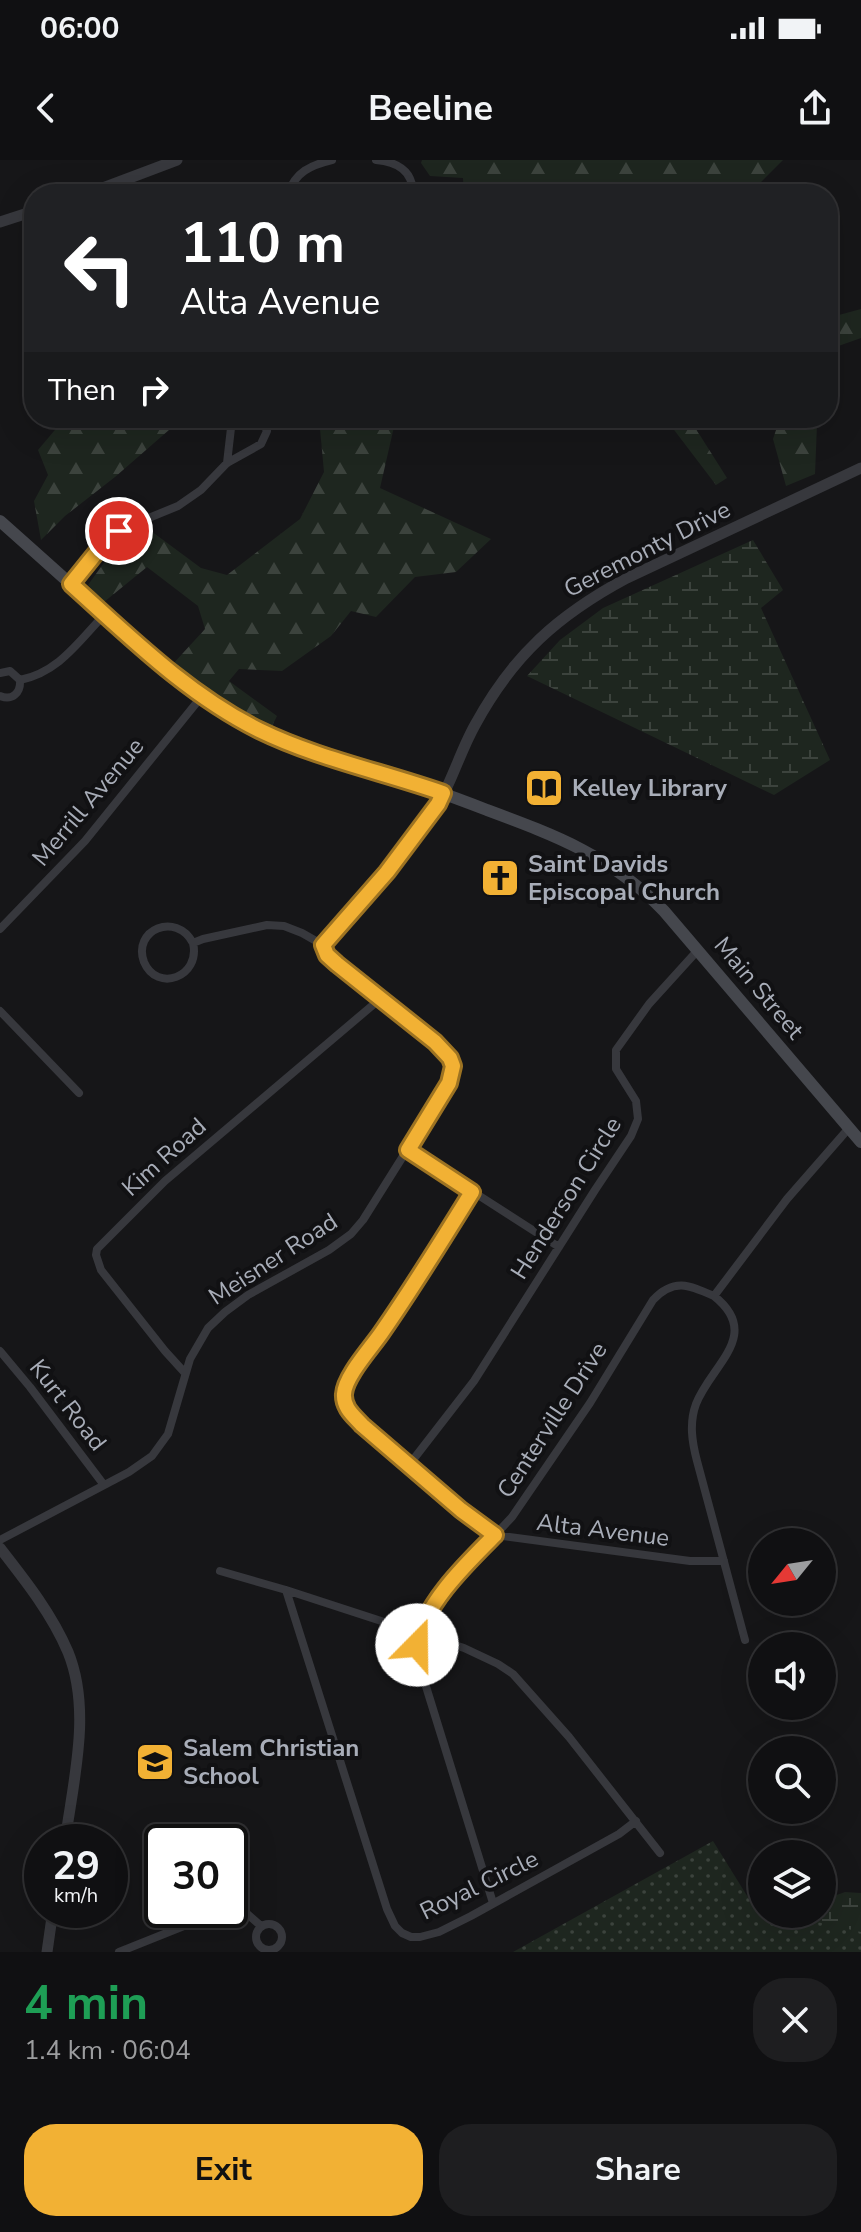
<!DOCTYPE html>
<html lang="en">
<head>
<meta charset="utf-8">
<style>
  :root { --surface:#101012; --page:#1e1e20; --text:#f1f3f6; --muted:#9c9d9f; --line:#303032; --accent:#f2b134 }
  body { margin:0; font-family:"Nunito Sans",sans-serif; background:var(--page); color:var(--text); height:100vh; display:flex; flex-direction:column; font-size:30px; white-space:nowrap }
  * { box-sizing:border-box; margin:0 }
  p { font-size:26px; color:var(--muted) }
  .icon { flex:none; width:44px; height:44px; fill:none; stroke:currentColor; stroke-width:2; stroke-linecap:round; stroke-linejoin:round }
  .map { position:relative; height:1792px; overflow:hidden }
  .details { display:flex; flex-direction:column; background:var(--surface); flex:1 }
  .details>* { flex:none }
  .guide { position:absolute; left:24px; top:24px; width:814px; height:244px; border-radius:32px; box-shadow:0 8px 32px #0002,0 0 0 2px var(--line); background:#202124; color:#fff; overflow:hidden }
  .needle { width:52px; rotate:240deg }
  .tools { position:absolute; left:748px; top:1368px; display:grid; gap:16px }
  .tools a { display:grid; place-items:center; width:88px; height:88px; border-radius:50%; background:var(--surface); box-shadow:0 8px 32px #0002,0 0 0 2px var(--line); font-size:40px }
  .speed { position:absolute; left:24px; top:1664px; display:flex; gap:16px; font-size:40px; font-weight:700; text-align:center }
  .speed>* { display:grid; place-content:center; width:104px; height:104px; border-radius:50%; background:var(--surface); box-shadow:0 8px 32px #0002,0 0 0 2px var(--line); line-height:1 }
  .speed small { font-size:20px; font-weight:400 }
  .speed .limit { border:4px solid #111; border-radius:12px; background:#fff; color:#111 }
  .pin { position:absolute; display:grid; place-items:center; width:68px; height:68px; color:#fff; margin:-34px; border:4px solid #fff; border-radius:50%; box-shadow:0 2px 8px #0007 }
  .me { position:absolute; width:88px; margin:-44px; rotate:22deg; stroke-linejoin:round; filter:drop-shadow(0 0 6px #0008) }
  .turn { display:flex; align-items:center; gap:28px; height:168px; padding:0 24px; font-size:36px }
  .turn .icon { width:104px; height:104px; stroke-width:2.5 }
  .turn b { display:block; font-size:56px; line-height:68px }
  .then { display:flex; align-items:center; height:76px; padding:0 24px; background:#0003; gap:16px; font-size:30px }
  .round { display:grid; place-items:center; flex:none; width:84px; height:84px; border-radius:32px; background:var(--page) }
  .overview { display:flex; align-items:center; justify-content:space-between; height:136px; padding:0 24px }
  h1 { font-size:48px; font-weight:700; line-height:60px; color:#1e9e55 }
  .action { display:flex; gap:16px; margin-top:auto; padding:16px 24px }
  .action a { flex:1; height:92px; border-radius:32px; background:var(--accent); color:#111; font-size:32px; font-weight:700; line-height:92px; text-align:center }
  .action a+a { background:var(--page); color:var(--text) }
  .status { display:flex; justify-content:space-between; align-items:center; height:56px; padding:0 40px; background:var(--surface); direction:ltr }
  .status svg { height:22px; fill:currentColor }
  header { display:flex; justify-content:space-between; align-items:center; height:104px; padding:0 24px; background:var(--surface); font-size:36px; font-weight:700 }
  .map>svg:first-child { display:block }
  .forest { fill:url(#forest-firs) }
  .wetland { fill:url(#wetland-marsh) }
  .park { fill:url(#park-dots) }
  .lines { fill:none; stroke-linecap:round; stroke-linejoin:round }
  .minor { stroke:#37383d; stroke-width:8 }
  .tertiary { stroke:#37383d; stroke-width:11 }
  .secondary { stroke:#45474d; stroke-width:12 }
  .route-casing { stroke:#9d7322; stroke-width:20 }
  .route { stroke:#f2b134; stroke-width:14 }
  .labels { text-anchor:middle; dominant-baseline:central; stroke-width:8; stroke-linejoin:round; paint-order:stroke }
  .street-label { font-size:24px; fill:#a8adb8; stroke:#111113 }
  .poi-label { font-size:24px; font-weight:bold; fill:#a8adb8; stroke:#111113; text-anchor:start }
</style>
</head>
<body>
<div class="status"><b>06:00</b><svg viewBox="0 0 49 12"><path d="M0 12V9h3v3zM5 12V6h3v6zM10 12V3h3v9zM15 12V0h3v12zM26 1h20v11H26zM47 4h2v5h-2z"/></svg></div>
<header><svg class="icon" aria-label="back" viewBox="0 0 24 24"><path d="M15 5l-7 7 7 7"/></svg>Beeline<svg class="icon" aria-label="share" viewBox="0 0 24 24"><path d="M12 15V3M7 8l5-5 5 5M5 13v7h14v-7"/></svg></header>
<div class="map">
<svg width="861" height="1792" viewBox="0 0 861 1792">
  <defs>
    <pattern id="forest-firs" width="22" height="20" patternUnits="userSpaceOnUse" patternTransform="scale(2)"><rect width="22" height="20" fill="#1e261f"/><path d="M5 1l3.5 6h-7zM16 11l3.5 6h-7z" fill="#3c433d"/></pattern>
    <pattern id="wetland-marsh" width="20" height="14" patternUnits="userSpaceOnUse" patternTransform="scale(2)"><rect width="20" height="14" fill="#1e261f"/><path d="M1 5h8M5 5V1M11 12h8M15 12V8" fill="none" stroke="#3c433d"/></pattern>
    <pattern id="park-dots" width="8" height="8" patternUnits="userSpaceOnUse" patternTransform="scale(2)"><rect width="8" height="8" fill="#1e261f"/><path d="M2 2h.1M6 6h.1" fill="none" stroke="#3c433d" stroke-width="1.8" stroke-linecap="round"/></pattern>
  </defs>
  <rect width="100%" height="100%" fill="#161618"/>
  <path class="forest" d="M422,0H783L749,34H464L463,18L430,16L421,3Z
    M861,149V178L830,189L836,222L828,239V158Z
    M65,258H173L169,270L115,317L65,356L41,380L34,341L48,315L38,290Z
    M319,258H396L380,328L491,379L456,412L415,417L376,457L351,451L331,476L282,511L239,509L229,521L277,556L272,566L206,531L172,505L205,469L198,446L147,407L104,442L88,425L116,386L151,371L201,408L227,415L300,359L324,312Z
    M665,258H689L727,318L716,325Z
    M780,258H820L817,264L815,314L786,326L773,279Z"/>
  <path class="wetland" d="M753,380L783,430L761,448L830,600L774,635L527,516L560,480L603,448Z
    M845,1732L861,1733V1792H793L816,1754H822V1745L831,1737Z"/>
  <path class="park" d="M713,1681L754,1747L762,1749V1754H782L861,1772V1792H513Z"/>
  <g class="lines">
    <path class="minor" d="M376,0C397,2 413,10 413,34
      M288,34C295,12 311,5 332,0
      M227,303L231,268L237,258
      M71,424L110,378L129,366L178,346L201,330L227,303L261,284L267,271L261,258
      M0,513L10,511L20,520
      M20,520C59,512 78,482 105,454
      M0,536C12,541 21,533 20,520
      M0,769L85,681L202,536
      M0,851L79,933
      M408,990L559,1087
      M472,1032L346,1225L344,1234L349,1252L461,1350L495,1375L690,1401H724
      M714,1136C763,1175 711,1205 696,1244C689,1263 692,1282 697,1301L745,1480
      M0,1191L30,1227L104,1325
      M185,1213L165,1191L101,1110L96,1095L97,1089L165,1021L380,839
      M409,1305L474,1221L595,1030L631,976L638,959L636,941L616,909V890L649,844L698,790
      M0,1380L129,1312L152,1296L168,1274L190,1199L208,1168L225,1152L248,1135L329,1090L351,1074L363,1060L449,923C454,910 453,902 445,891L337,804L327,795L323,785L302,773L284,766L267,765L203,779L193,783C201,817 157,833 144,802C132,770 176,751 193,783
      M220,1411L286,1430L464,1488L498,1504L513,1514L569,1577L660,1693
      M286,1430L387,1749L395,1766L402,1773L411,1777H420L439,1772L471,1756L619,1674L636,1661
      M493,1743L420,1507L417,1491L418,1479L431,1450L464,1408L512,1357L590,1243L653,1140C674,1118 689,1125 714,1136L787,1039L849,968
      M230,1749L244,1751L261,1766
      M256 1777a13 13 0 1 1 26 0a13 13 0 1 1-26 0Z
      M119,1792L224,1750"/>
    <path class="tertiary" d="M87,34L177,0
      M0,62L34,51
      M323,785L325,780C356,749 383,717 410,682C419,669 431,656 439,643C453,618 461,590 475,565C513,495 558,455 627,418L861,308
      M0,1388C25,1420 52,1454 68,1492C92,1551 73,1621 65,1682
      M47,1792L53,1750"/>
    <path class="secondary" d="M0,361C36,393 72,425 108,458C156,500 202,541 258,570C296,589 338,599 378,612C415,623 451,636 487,650C557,676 611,696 664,751L861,982"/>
  </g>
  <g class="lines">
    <defs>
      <path id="route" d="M119,371L100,388L71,424C130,477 187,534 259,570C316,598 383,612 443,633L438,644L387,712L323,785L327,795L337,804L435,882L450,898L453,906L449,923L408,990L472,1032C443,1079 414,1126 382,1172C372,1187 345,1216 344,1234C343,1248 354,1256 362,1265L461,1350L495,1375C467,1403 423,1445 417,1485"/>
    </defs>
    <use href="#route" class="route-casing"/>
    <use href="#route" class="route"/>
  </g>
  <defs>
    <symbol id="library-square" viewBox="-11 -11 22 22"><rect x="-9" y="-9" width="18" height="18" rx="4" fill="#f2b134" stroke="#111113"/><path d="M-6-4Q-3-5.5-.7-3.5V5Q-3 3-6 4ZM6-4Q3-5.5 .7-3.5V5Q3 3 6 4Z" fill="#111"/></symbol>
    <symbol id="church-square" viewBox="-11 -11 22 22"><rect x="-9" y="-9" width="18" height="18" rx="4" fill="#f2b134" stroke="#111113"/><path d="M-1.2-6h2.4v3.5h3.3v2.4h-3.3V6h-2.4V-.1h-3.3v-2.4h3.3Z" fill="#111"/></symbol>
    <symbol id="school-square" viewBox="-11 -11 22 22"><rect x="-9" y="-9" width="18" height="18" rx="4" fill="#f2b134" stroke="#111113"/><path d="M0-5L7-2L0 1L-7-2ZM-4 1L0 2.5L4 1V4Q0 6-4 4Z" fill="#111"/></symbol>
  </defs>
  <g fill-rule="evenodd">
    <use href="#library-square" x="522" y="606" width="44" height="44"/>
    <use href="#church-square" x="478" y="696" width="44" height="44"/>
    <use href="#school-square" x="133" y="1580" width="44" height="44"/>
  </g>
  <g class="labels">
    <g class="street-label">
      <text transform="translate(647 389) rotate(-27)">Geremonty Drive</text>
      <text transform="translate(88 642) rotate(-50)">Merrill Avenue</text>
      <text transform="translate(759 828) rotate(50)">Main Street</text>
      <text transform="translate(164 997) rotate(-42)">Kim Road</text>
      <text transform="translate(566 1038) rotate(-58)">Henderson Circle</text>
      <text transform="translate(273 1099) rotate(-33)">Meisner Road</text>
      <text transform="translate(68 1245) rotate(52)">Kurt Road</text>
      <text transform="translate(552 1260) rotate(-57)">Centerville Drive</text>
      <text transform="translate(603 1370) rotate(7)">Alta Avenue</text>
      <text transform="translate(479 1725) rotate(-26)">Royal Circle</text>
    </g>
    <g class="poi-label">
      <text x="572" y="628">Kelley Library</text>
      <text x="528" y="704">Saint Davids<tspan x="528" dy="28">Episcopal Church</tspan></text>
      <text x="183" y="1588">Salem Christian<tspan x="183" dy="28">School</tspan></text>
    </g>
  </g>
</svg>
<div class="tools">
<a><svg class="needle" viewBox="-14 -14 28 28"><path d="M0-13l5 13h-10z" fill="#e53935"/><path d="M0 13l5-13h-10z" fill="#9c9d9f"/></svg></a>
<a><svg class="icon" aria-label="sound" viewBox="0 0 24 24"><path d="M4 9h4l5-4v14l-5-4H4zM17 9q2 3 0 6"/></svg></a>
<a><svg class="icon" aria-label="search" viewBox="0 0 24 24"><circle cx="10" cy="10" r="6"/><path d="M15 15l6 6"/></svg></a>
<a><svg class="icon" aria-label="layers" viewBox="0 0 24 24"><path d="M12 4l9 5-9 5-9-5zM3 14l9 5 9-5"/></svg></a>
</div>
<div class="speed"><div>29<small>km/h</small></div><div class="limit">30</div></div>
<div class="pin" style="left:119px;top:371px;background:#d93025"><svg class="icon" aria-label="arrive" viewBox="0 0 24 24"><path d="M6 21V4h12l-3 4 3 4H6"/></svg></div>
<svg class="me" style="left:417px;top:1485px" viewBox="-20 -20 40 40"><circle r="19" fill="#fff"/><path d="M0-13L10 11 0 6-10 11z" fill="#f2b134"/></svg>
<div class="guide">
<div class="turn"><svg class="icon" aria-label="left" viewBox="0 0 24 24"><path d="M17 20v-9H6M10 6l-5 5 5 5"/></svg><div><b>110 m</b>Alta Avenue</div></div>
<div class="then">Then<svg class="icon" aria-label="right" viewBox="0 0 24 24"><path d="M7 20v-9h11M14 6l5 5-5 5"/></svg></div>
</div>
</div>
<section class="details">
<div class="overview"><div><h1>4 min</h1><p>1.4 km · 06:04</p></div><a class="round"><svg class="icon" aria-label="close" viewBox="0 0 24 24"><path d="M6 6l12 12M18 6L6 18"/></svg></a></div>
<div class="action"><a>Exit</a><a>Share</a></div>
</section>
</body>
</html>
